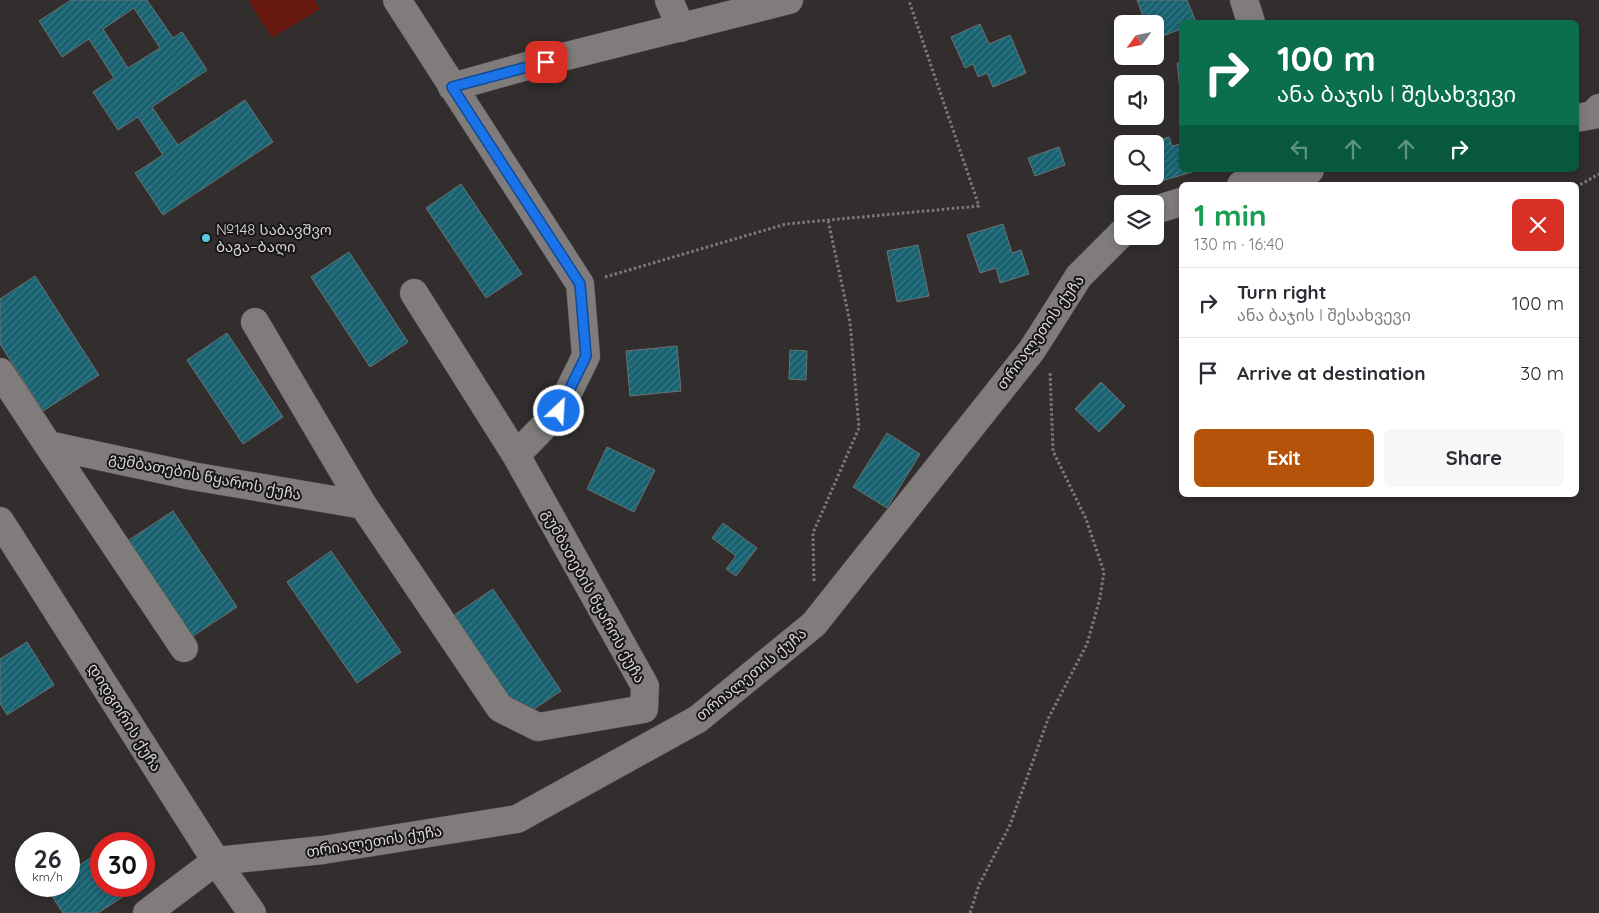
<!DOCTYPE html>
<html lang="en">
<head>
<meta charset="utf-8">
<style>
  :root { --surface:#fff; --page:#f7f7f7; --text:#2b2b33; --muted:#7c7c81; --line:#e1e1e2; --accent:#b45309 }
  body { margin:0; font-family:Quicksand,"Noto Sans Georgian",sans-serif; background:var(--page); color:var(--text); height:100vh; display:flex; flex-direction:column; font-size:19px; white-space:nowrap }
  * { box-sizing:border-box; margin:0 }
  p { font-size:16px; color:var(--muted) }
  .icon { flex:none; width:28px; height:28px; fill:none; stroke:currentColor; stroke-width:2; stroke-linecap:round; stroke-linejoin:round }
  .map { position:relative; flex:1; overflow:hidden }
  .details { position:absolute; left:1179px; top:182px; width:400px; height:315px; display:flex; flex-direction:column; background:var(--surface); border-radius:8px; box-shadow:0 2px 8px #0003 }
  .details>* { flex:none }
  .guide { position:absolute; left:1179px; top:20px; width:400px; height:152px; border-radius:8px; box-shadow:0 2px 8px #0003; background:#0b6e4f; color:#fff; overflow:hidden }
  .needle { width:32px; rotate:237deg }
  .fabs { position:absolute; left:1114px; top:15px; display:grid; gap:10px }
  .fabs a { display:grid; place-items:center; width:50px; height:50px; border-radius:8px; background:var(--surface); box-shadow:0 2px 8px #0003; font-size:25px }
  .speed { position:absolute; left:15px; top:832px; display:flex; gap:10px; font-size:25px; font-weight:700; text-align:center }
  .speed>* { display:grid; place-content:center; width:65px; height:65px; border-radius:50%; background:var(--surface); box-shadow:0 2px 8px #0003; line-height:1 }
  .speed small { font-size:12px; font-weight:400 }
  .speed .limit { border:8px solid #d22; background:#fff; color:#111 }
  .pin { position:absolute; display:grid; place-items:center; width:42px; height:42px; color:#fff; margin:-21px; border-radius:10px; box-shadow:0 2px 8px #0006 }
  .me { position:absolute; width:55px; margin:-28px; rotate:25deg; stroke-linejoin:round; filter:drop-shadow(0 0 4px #0008) }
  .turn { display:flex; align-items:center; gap:18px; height:105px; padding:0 15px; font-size:22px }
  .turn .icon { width:65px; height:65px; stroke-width:2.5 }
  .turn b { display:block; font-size:35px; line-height:42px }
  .lanes { display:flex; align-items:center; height:48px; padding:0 15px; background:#0003; justify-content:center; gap:25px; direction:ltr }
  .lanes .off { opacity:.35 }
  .round { display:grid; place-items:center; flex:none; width:52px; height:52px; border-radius:8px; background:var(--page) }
  .overview { display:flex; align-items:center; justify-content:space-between; height:85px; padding:0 15px }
  h1 { font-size:30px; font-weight:700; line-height:38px; color:#1e9e55 }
  .button { display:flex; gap:10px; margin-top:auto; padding:10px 15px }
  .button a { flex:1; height:58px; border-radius:8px; background:var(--accent); color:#fff; font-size:20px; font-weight:700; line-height:58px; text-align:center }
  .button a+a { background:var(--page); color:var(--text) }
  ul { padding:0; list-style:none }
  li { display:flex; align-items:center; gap:15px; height:70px; padding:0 15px; border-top:1px solid var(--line) }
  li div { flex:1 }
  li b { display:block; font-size:19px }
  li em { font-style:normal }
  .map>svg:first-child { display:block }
  .park { fill:#691a10 }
  .building { fill:url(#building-hatch); stroke:#6d7172; fill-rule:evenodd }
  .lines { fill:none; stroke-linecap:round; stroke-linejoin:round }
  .minor-casing { stroke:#4e4c4b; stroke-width:29 }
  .path { stroke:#7d7b7a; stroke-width:3; stroke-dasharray:2.5 2.5; stroke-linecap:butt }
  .minor { stroke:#807c7b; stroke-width:28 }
  .route-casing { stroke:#114b97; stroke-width:12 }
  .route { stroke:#1a73e8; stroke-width:9 }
  .poi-dot { fill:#57c9e1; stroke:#181616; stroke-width:2 }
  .labels { text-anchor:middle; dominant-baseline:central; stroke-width:4; stroke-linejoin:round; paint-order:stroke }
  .poi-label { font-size:15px; fill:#d8d6d5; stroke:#181616; text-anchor:start }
  .street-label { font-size:15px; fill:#d8d6d5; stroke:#181616 }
</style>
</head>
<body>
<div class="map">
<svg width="1599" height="913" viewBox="0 0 1599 913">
  <defs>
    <pattern id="building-hatch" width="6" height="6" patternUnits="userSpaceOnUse" patternTransform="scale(1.25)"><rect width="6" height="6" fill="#196271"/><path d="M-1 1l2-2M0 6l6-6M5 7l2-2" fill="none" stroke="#3a7884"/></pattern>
  </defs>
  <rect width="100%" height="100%" fill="#312e2d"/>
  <path class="park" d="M248,0H315L320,9L272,38Z"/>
  <path class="building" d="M71,0H147L173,38L182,32L207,70L152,107L178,145L245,100L273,142L163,215L135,173L163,155L138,117L118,130L93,92L114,78L89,39L62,57L39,21ZM134,8L160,48L128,68L103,29Z
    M1137,0H1187L1196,22H1181V29L1155,39V24H1146Z
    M980,24L989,44L1010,35L1026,73L993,87L987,73L978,77L973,64L965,68L951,37Z
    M1177,63H1181V98Z
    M1169,137L1172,146L1181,144V170H1191L1192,172L1158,182L1155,172V144H1146Z
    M1059,147L1065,165L1035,176L1028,158Z
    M461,184L522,274L486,298L426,208Z
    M1003,224L1012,253L1021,250L1029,274L1000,283L996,268L980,273L967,235Z
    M918,245L929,296L897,302L887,251Z
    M349,252L408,342L370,367L311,277Z
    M35,276L99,375L43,411L0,344V299Z
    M227,333L283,417L243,444L187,360Z
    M677,346L681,391L630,396L626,351Z
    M790,350L807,351L806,380L789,379Z
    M1101,382L1125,406L1099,432L1075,409Z
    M887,433L920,454L887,508L853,487Z
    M607,447L655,470L634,512L587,489Z
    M173,511L237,607L190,638L126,542Z
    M723,523L757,548L736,576L726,569L736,556L712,538Z
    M331,551L401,652L357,683L287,582Z
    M493,589L561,691L522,717L454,615Z
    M27,642L54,685L7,715L0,703V659Z
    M101,851V886L138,887L98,913H63L46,887L69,886V872Z"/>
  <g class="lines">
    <defs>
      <path id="minor" d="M397,0L580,284L586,356L559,411L516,455
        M669,0L681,28
        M1244,0L1251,22
        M452,87L527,66L789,0
        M1576,118L1593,115L1599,108
        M1241,185L1310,170
        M1155,210L1181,202
        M255,322L363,505
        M0,372L48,445L192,476L363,505L500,708L538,727L644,709L645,686L516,455L414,293
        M48,445L184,648
        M0,521L216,861L252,913
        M147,913L216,861L323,850L517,819L698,719L814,624L1032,350L1079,276L1122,233"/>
    </defs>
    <use href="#minor" class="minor-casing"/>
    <path class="path" d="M1427,185H1517
      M1576,187L1599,174
      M605,277L786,224L979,206L910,4L911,0
      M814,581L813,533L859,428L850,322L828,220
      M970,913L979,885L1010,825L1048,719L1087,644L1100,598L1104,572L1086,519L1053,451L1050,371"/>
    <use href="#minor" class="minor"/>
  </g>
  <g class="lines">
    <defs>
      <path id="route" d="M546,62L452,87L580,284L586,356L559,411"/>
    </defs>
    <use href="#route" class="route-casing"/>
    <use href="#route" class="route"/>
  </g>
  <circle class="poi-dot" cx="206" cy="238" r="5"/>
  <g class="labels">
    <g class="poi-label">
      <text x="216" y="229">№148 საბავშვო<tspan x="216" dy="17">ბაგა–ბაღი</tspan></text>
    </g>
    <g class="street-label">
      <text transform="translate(1040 332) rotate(-54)">თრიალეთის ქუჩა</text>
      <text transform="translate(205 476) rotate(11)">გუმბათების წყაროს ქუჩა</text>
      <text transform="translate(594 596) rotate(61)">გუმბათების წყაროს ქუჩა</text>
      <text transform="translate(751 674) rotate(-39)">თრიალეთის ქუჩა</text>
      <text transform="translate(125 717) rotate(58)">დიდგორის ქუჩა</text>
      <text transform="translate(374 841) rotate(-9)">თრიალეთის ქუჩა</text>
    </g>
  </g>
</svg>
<div class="fabs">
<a><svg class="needle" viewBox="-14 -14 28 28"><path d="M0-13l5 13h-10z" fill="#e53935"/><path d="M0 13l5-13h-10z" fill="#7c7c81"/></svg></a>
<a><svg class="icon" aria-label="sound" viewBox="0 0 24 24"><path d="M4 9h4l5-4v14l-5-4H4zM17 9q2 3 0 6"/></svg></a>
<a><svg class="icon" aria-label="search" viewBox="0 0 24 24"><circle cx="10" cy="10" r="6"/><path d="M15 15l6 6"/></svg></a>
<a><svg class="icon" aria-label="layers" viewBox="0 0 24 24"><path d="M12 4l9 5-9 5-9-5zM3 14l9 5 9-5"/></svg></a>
</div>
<div class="speed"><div>26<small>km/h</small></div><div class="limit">30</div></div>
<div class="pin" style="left:546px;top:62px;background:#d93025"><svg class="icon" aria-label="arrive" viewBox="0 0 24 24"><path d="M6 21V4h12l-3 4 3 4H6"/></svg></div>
<svg class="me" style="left:559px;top:411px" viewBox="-20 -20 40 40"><circle r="17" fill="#1a73e8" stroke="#fff" stroke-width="3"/><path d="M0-11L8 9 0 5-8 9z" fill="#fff"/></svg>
<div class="guide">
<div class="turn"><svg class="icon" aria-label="right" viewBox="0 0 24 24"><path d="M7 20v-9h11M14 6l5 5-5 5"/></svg><div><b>100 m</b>ანა ბაჯის I შესახვევი</div></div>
<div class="lanes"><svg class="icon off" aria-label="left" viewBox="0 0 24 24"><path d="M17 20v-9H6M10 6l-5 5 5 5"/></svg><svg class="icon off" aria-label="ahead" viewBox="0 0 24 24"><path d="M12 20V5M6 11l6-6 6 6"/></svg><svg class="icon off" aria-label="ahead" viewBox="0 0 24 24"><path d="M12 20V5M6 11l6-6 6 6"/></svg><svg class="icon" aria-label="right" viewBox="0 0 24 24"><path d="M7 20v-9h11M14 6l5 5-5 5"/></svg></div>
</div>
<section class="details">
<div class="overview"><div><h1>1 min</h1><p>130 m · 16:40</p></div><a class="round" style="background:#d93025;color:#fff"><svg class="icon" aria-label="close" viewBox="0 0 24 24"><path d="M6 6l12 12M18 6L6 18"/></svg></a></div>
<ul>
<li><svg class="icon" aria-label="right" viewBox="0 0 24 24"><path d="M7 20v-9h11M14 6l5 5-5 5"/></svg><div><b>Turn right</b><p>ანა ბაჯის I შესახვევი</p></div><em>100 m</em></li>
<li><svg class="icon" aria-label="arrive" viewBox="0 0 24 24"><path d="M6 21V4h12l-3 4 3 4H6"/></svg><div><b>Arrive at destination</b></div><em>30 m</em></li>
</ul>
<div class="button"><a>Exit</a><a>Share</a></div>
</section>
</div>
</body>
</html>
